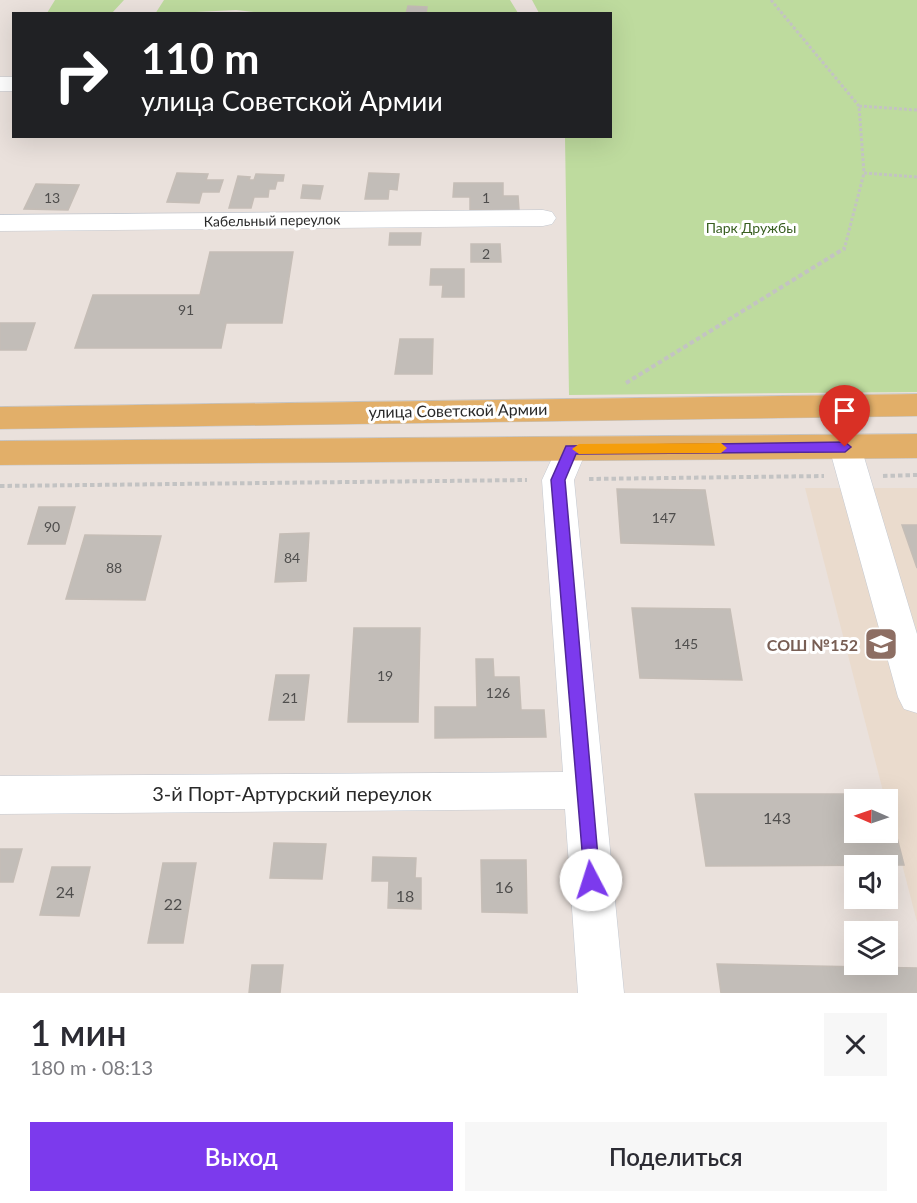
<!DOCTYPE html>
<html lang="ru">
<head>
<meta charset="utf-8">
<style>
  :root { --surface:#fff; --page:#f7f7f7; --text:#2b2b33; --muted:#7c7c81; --accent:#7c3aed }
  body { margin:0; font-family:Lato,sans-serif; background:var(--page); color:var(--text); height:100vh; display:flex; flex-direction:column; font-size:22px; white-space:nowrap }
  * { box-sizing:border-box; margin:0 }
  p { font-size:20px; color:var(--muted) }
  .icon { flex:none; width:33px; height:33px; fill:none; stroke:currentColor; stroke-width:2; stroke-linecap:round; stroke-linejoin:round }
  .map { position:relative; height:993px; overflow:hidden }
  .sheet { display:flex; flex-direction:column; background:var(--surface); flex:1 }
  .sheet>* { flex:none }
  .top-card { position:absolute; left:12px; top:12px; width:600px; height:126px; border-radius:0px; box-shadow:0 6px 24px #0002; background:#202124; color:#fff; overflow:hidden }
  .needle { width:39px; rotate:272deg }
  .controls { position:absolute; left:844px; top:789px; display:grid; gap:12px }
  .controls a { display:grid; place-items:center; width:54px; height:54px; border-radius:0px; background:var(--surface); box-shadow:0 6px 24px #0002; font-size:30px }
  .pin { position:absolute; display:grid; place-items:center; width:51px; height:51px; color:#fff; margin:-62px -26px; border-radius:50% 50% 50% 0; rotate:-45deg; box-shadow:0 0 6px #0007 }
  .pin .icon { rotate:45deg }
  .me { position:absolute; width:66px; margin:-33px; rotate:355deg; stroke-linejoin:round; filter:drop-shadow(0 0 4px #0008) }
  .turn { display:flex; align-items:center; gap:21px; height:126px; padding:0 30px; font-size:27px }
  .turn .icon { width:78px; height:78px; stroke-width:2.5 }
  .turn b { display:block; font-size:42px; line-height:51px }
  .round { display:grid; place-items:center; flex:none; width:63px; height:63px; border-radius:0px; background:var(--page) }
  .headline { display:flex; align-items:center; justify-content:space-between; height:102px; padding:0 30px }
  h1 { font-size:36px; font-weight:600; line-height:45px }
  .cta { display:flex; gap:12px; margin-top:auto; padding:12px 30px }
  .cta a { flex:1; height:69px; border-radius:0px; background:var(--accent); color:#fff; font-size:24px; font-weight:600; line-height:69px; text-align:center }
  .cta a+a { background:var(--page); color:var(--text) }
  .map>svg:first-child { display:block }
  .education { fill:#eadbcd }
  .green { fill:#bedb9e }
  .building { fill:#c2bdb8; stroke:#c5bdb6; stroke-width:1.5 }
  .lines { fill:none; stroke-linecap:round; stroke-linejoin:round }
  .minor-casing { stroke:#c4c9d1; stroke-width:1 }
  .major-casing { stroke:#c3c3c3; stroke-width:1 }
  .path-far1 { stroke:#c3c3c3; stroke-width:3; stroke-dasharray:3 2; stroke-linecap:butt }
  .path { stroke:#c3c3c3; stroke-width:4; stroke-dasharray:4.5 3; stroke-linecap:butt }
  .minor { fill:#fff; fill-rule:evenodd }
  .major { fill:#e2af69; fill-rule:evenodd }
  .route { fill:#7c3aed; stroke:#51269a; stroke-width:1.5 }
  .slow { fill:#f59e0b }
  .labels { text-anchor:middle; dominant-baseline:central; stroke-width:6; stroke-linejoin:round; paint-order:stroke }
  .number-label { font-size:14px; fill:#4f4e4d }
  .far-street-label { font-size:14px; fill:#292929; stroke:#fff }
  .far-park-label { font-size:14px; fill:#395f21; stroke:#fff }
  .street-label { font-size:16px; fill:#292929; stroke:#fff }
  .education-label { font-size:16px; font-weight:bold; fill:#785e54; stroke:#fff; text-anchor:end }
  .near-number-label { font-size:16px; fill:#4f4e4d }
  .near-street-label { font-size:20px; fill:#292929; stroke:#fff }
</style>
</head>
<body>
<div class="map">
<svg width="917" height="993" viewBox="0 0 917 993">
  <rect width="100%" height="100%" fill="#eae1dc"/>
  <path class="education" d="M805,488H917V922L888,810V800L885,799Z"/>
  <path class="green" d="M55,0H124L112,13H47Z
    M164,0H510L518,13L273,14L236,10L155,14Z
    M532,0H917V392L569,395L565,137L610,136V14L539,13Z"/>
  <path class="building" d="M408,6L427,7L426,14H406Z
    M177,173L208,174L206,180H223L219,192H202L199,203L167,202Z
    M369,173L399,174L397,190L389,189L388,199H365Z
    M256,174L284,175L283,181H277L275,189H269L268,197H254L251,208H229L238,176L250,177L249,180H254Z
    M454,183H503V196H518L519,210H470V197H453Z
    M36,184L79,185L68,210L24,209Z
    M303,185L323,186L320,199L301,198Z
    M390,233H421L420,245H389Z
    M471,244H500L501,262H471Z
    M210,252H293L282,323H226L221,348H75L93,295H200Z
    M431,269H464V297H442L443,285H430Z
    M0,323H35L26,350H0Z
    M400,339H433L432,374H395Z
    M617,489L705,490L714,545L621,543Z
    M39,507H75L65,544H28Z
    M902,525H917V568Z
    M309,533L306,581L275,582L280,534Z
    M85,535L161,536L145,600L66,599Z
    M632,608L730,609L742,680L640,678Z
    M354,628H420L418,722H348Z
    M476,659H493L494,677H519L521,710H544L546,737L435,738V707H477Z
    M276,675H309L304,720H269Z
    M695,794H886L887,800H855V832H888V802L904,865L706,866Z
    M274,843L326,844L322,879L270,878Z
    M0,849H22L13,882H0Z
    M373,857L416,858L415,878H421V909L388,908L389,881H372Z
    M481,860H526L527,913L482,912Z
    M163,863H196L183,943H148Z
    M52,867H90L79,916L40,915Z
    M717,964L917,968V993H721Z
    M252,965H283L280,993H249Z"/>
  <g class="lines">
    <defs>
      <path id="minor" d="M0,77H14V91H0Z
        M543,210L552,212L556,218L552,224L543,226L0,231V215Z
        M845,435L856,439L861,447L917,634V713L904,709L898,697L829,447L834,439Z
        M571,437L582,441L587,449L574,480L624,993H578L565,809L0,814V776L563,772L542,480L560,441Z"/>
      <path id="major" d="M917,394V416L0,429V407Z
        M917,434V458L0,465V441Z"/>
    </defs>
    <use href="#minor" class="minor-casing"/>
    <use href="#major" class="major-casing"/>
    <path class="path-far1" d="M771,0L859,106L864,173L917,177
      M859,106L917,110
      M844,250L864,173"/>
    <path class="path" d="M626,383L845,248
      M883,476L917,475
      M589,479L824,476
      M0,486L527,480"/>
    <use href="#minor" class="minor"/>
    <use href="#major" class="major"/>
  </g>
  <path class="route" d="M845,442L851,447L845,452L576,454L565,480L600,880L597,886L591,889L585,886L551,480L566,446Z"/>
  <path class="slow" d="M721,443L727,448L721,453L579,454L572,449L579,444Z"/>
  <defs>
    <symbol id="school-square" viewBox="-11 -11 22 22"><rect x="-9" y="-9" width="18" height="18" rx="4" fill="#8d6e63" stroke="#fff"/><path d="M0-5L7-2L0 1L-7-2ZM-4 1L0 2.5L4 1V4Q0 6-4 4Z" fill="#fff"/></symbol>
  </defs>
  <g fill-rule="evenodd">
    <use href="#school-square" x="862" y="625" width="38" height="38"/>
  </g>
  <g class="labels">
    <g class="number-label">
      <text x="52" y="197">13</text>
      <text x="486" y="197">1</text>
      <text x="486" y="253">2</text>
      <text x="186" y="309">91</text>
      <text x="664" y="517">147</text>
      <text x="52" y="526">90</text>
      <text x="292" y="557">84</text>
      <text x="114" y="567">88</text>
      <text x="686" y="643">145</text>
      <text x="385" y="675">19</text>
      <text x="498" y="692">126</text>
      <text x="290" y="697">21</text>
    </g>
    <g class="far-street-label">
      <text transform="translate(272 220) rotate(-1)">Кабельный переулок</text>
    </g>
    <g class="far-park-label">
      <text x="751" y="227">Парк Дружбы</text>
    </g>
    <g class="street-label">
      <text transform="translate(458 410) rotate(-1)">улица Советской Армии</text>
    </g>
    <g class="education-label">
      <text x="858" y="644">СОШ №152</text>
    </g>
    <g class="near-number-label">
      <text x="777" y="817">143</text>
      <text x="504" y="886">16</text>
      <text x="65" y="891">24</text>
      <text x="405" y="895">18</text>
      <text x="173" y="903">22</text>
    </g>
    <g class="near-street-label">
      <text x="292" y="793">3-й Порт-Артурский переулок</text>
    </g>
  </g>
</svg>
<div class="controls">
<a><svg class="needle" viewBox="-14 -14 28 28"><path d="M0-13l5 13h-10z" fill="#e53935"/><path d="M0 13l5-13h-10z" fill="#7c7c81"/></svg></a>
<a><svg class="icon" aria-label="sound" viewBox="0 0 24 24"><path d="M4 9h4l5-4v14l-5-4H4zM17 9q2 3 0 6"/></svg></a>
<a><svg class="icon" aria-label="layers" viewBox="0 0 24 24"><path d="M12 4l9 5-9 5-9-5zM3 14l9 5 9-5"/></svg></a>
</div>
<div class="pin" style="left:845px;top:447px;background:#d93025"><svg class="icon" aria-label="arrive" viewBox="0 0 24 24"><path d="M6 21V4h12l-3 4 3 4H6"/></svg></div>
<svg class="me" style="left:591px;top:880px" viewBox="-20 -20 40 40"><circle r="19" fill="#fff"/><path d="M0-13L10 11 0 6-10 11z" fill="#7c3aed"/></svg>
<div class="top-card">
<div class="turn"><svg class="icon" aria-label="right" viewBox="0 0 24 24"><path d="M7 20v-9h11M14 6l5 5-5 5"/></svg><div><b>110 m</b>улица Советской Армии</div></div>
</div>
</div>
<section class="sheet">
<div class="headline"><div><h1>1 мин</h1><p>180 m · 08:13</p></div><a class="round"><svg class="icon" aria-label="close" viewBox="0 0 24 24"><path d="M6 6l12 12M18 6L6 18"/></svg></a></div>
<div class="cta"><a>Выход</a><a>Поделиться</a></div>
</section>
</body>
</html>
